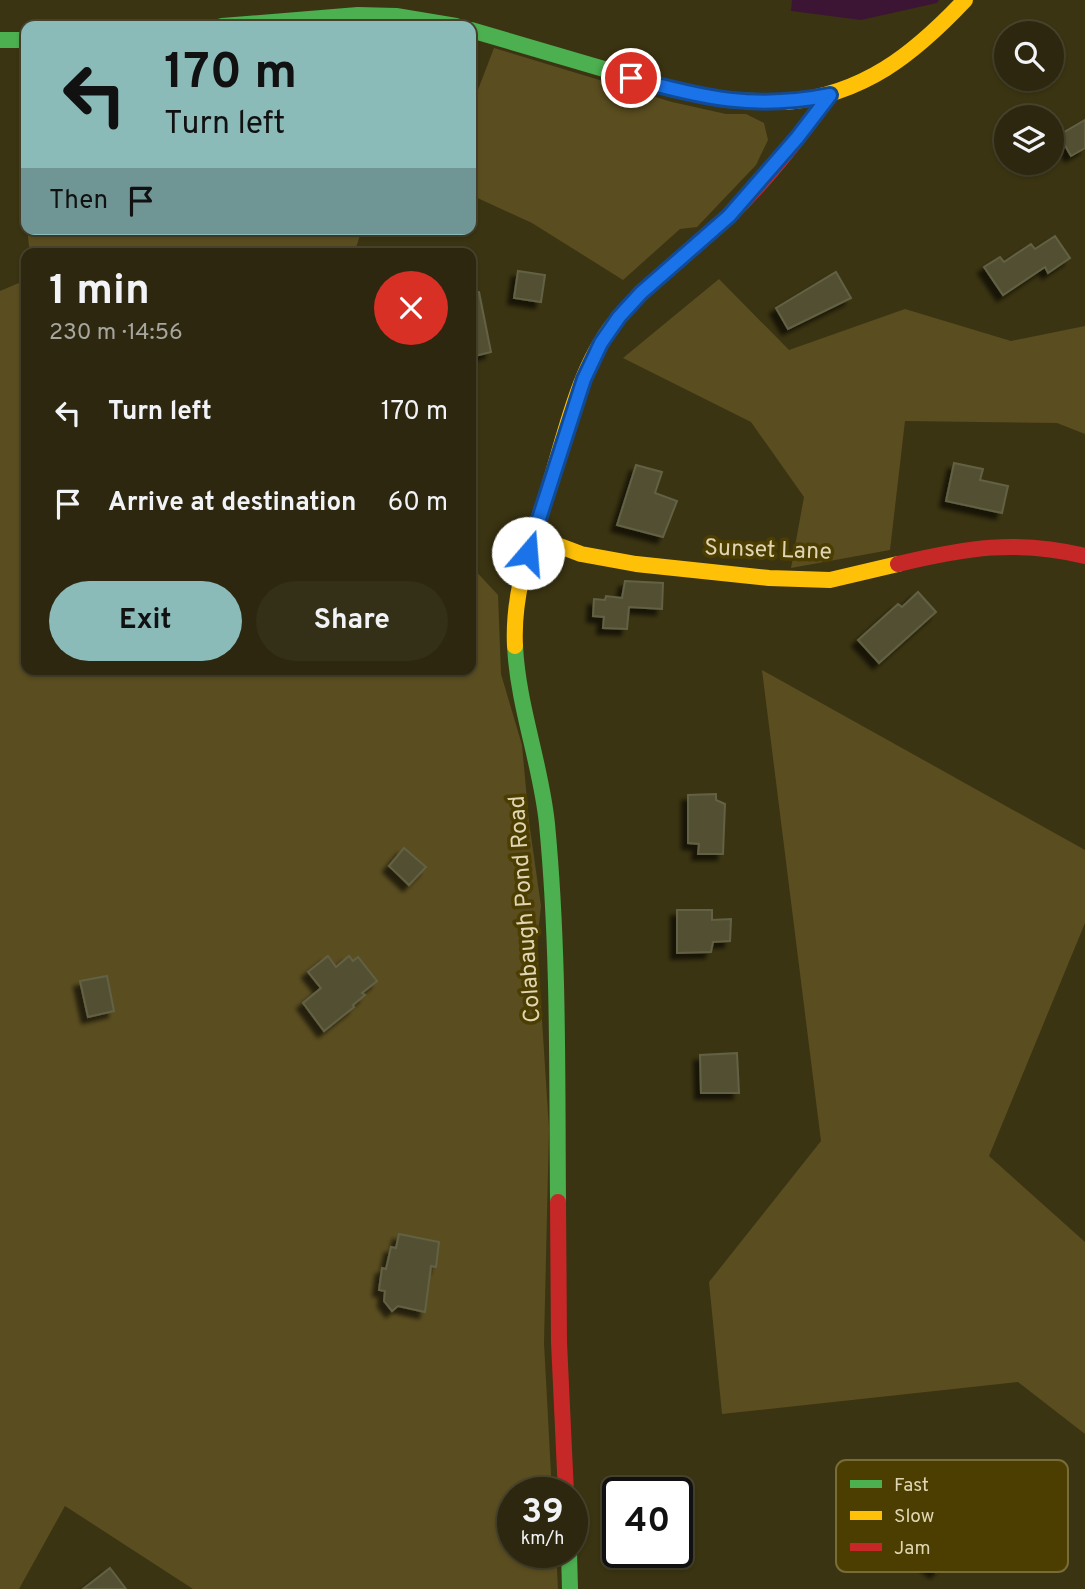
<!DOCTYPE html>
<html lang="en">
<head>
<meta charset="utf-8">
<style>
  :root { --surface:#2c270e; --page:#342f17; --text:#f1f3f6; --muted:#a6a59e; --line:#48442e; --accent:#8bbbb9 }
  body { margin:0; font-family:Overpass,sans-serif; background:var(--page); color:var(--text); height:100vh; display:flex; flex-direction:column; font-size:26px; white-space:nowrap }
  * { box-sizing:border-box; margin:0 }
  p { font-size:23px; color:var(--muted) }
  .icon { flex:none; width:38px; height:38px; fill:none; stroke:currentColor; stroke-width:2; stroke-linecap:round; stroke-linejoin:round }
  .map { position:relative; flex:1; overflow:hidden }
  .side { position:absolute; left:21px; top:248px; width:455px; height:427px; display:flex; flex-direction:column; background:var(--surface); border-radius:14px; box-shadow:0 2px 5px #0004,0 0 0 2px var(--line) }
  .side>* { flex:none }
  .top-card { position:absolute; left:21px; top:21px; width:455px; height:214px; border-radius:14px; box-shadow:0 2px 5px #0004,0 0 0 2px var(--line); background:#8bbbb9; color:#111; overflow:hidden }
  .tools { position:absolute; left:994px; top:21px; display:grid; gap:14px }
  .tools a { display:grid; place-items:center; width:70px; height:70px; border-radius:50%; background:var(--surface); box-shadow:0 2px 5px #0004,0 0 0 2px var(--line); font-size:35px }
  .speed { position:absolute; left:497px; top:1477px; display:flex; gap:14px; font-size:35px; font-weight:700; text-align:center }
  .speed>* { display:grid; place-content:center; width:91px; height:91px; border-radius:50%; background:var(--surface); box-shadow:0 2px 5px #0004,0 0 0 2px var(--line); line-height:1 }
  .speed small { font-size:18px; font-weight:400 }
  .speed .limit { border:4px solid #111; border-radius:10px; background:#fff; color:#111 }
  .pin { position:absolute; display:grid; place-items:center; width:60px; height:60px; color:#fff; margin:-30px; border:4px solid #fff; border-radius:50%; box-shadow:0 2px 7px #0007 }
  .me { position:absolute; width:77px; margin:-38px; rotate:18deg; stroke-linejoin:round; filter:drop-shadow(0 0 5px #0008) }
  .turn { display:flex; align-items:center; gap:24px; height:147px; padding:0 28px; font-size:32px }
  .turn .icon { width:91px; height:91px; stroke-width:2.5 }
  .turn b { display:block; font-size:49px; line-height:60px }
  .then { display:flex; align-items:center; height:66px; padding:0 28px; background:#0003; gap:14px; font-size:26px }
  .round { display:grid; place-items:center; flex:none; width:74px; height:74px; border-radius:37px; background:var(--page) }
  .head { display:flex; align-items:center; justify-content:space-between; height:119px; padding:0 28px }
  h1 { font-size:42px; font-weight:700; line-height:52px }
  .button { display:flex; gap:14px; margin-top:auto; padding:14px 28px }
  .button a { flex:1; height:80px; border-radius:42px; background:var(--accent); color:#111; font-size:28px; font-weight:700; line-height:80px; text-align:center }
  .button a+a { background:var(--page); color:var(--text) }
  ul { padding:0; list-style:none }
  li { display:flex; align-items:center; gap:21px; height:91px; padding:0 28px }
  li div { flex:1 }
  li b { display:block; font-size:26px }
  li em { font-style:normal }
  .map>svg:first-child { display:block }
  .green { fill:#5a4d20 }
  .water { fill:#3d1534 }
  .building { fill:#535033; stroke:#626144; stroke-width:2; filter:url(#shadow) }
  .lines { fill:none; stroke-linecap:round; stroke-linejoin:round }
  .fast { stroke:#4caf50; stroke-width:16 }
  .slow { stroke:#ffc107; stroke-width:16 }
  .jam { stroke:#c62828; stroke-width:16 }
  .route-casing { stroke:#114b97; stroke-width:18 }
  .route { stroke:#1a73e8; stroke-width:12 }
  .labels { text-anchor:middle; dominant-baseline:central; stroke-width:7; stroke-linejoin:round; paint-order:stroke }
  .street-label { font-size:23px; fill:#e0d6b4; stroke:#4c3e01 }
  .key { fill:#4c3e01; stroke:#786c37; stroke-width:2 }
  .key-label { font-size:19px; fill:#e0d6b4 }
</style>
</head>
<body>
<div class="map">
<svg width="1085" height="1589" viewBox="0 0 1085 1589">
  <defs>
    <filter id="shadow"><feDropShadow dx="-6" dy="6" stdDeviation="2" flood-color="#0009"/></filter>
  </defs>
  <rect width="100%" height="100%" fill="#3b3412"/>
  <path class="green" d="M494,48L672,102L726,114H746L764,123L768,140L756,165L697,227L680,229L623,280L532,223L471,195V102L476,95Z
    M27,229H362L354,254H30Z
    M719,279L789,350L905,309L1011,341L1085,326V434L1057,423L905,421L890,550L791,568L804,497L751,422L623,358Z
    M26,280V670H471V566L498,595L501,674L522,745L529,822L541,906L537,943L549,1128L544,1343L552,1493H513V1552H556L558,1589H193L65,1506L19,1589H0V291Z
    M762,670L1085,850V923L989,1156L1085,1242V1434L1018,1382L722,1414L709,1282L821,1141Z"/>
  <path class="water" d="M792,0H939L937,3L861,20L791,11Z"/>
  <path class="building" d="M1085,120V148L1071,156L1059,135Z
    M1055,236L1070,258L1048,273L1045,267L1003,295L984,267L1000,257L1004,262L1031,244L1035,249Z
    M518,271L545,275L541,302L514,298Z
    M836,272L851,298L788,329L776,308Z
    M479,292L491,352L471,357V293Z
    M954,463L983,469L980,480L1008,486L1002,513L946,501Z
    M636,465L662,472L655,493L677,501L663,537L617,525Z
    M625,581L663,583L662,609L629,607L627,629L603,628L604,617L593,616L594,599L605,600L606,596L622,598Z
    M918,592L936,612L879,663L858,640L898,604L902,607Z
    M716,794V800L725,804L723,854H698L699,844L688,843V795Z
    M404,848L426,867L409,885L389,866Z
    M677,910H712V920L731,919L730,941L713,942L711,952L677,953Z
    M328,956L336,967L349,956L353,961L358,957L377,981L362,993L365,995L353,1005L354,1007L324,1031L303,1003L321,988L308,972Z
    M107,976L114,1011L88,1017L80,981Z
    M737,1053L739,1093H701L700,1055Z
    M399,1234L439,1242L436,1267L431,1266L425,1312L398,1306L392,1311L384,1301L385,1291L379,1290L382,1268L386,1269L391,1247L396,1248Z
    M932,1492L963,1518L958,1525L969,1535L936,1572L885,1530L901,1511L910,1519Z
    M110,1568L126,1589H83Z"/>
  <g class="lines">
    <path class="fast" d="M222,26L358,15L396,16L456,26
      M471,30L672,89L727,100L787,102
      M0,40H26
      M515,646C518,707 541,764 547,824C559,950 557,1077 558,1202
      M569,1552L570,1589"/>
    <path class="slow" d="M787,102C864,94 913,55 965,0
      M533,536L581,554L636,564L769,578L830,580L898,564
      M515,646C512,587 534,536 551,480C567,427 580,366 615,322"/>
    <path class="jam" d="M615,322C648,282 689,254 726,219C765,182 798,139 830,95
      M898,564C965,548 1017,539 1085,556
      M558,1202L559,1342L566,1493"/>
  </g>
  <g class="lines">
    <defs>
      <path id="route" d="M528,553L584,379L601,343L619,317L641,293L729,216L797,138L830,95C755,110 703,98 631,78"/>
    </defs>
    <use href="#route" class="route-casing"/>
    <use href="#route" class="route"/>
  </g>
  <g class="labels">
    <g class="street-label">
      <text transform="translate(768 551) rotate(2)">Sunset Lane</text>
      <text transform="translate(526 909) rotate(-94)">Colabaugh Pond Road</text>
    </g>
  </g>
  <rect x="836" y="1460" width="232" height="112" rx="10" class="key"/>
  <rect x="850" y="1480" width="32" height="8" fill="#4caf50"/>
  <rect x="850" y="1511" width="32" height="9" fill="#ffc107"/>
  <rect x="850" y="1543" width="32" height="8" fill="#c62828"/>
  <g class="key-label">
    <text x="894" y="1491">Fast</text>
    <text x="894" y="1522">Slow</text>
    <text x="894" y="1554">Jam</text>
  </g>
</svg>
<div class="tools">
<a><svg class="icon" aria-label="search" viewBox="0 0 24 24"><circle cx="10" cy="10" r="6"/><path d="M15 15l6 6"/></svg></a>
<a><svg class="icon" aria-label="layers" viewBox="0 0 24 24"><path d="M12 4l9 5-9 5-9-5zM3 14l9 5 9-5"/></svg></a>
</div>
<div class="speed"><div>39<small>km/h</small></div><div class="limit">40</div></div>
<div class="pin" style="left:631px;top:78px;background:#d93025"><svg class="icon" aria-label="arrive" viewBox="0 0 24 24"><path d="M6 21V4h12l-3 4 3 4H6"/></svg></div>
<svg class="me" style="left:528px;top:553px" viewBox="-20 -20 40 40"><circle r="19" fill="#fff"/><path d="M0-13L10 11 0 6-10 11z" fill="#1a73e8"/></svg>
<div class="top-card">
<div class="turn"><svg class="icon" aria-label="left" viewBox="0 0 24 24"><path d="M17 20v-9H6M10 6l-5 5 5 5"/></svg><div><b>170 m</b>Turn left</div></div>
<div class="then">Then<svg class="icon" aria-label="arrive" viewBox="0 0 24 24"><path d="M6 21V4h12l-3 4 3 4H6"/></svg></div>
</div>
<section class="side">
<div class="head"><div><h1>1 min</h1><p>230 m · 14:56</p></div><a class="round" style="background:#d93025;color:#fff"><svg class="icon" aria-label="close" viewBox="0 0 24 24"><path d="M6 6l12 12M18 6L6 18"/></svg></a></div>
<ul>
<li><svg class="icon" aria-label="left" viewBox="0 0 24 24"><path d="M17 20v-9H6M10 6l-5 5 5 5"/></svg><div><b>Turn left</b></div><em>170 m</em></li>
<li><svg class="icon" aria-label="arrive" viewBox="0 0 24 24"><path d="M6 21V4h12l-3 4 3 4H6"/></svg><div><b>Arrive at destination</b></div><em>60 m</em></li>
</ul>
<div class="button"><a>Exit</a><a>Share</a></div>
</section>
</div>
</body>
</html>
